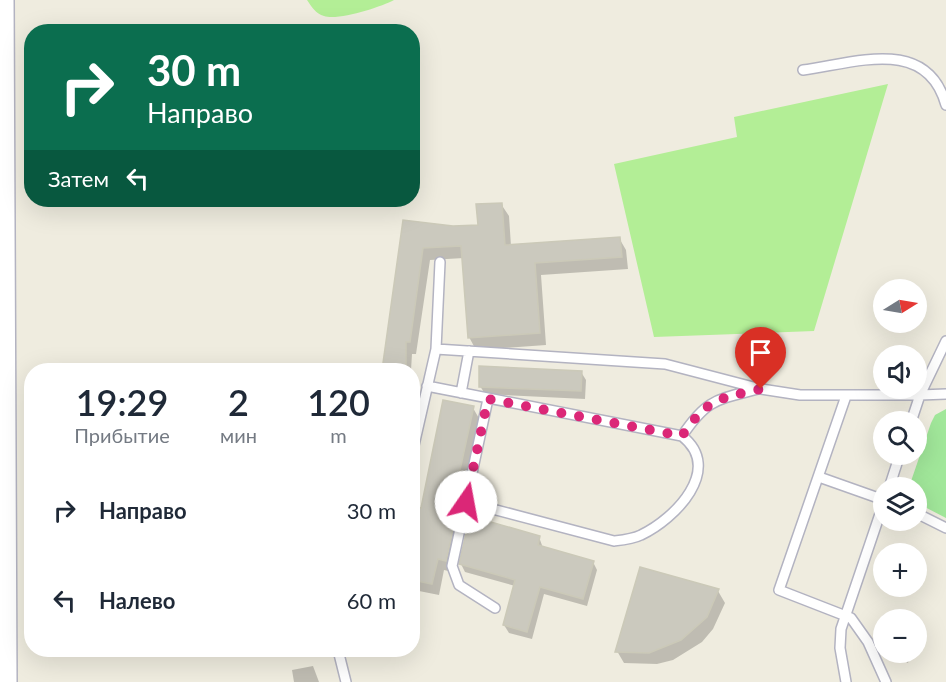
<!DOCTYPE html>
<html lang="ru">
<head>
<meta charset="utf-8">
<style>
  :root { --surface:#fff; --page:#f2f2f3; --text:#1f2937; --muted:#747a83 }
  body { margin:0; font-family:Lato,sans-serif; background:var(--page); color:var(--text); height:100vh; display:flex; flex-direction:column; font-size:22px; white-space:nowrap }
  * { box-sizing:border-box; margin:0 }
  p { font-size:20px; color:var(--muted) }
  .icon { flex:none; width:33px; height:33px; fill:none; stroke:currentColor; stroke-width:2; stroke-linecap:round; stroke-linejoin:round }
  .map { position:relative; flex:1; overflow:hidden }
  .drawer { position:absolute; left:24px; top:363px; width:396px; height:294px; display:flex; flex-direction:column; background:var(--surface); border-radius:24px; box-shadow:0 6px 24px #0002 }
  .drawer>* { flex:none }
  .hud { position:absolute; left:24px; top:24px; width:396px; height:183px; border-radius:24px; box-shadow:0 6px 24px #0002; background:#0b6e4f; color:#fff; overflow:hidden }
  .needle { width:39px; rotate:79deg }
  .tools { position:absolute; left:873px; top:279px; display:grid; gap:12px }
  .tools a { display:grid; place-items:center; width:54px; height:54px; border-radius:50%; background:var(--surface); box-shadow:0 6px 24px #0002; font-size:30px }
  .pin { position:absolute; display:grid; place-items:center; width:51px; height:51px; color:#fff; margin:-62px -26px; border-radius:50% 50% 50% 0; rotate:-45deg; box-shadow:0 0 6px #0007 }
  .pin .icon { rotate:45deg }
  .me { position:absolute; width:66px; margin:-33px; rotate:12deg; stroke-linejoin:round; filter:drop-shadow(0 0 4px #0008) }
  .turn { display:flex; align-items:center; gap:21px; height:126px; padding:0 24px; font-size:27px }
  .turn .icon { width:78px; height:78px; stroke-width:2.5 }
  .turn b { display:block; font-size:42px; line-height:51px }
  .then { display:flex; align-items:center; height:57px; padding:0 24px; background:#0003; gap:12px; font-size:22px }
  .eta { display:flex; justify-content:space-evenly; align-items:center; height:102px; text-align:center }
  .eta b { font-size:36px; font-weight:600; line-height:42px }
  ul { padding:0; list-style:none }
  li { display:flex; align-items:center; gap:18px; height:90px; padding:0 24px }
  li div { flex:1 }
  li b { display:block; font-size:22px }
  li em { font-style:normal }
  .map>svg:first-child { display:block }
  .green { fill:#a1e79a }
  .pitch { fill:#b3ee96 }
  .shadow { fill:#0003 }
  .building { fill:#cbc9be; stroke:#cbc9b8; stroke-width:1.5 }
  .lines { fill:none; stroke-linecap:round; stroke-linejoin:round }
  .lane-casing { stroke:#b3b3c1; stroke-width:12 }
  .secondary-casing { stroke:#b3b3c1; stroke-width:30 }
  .lane { stroke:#fff; stroke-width:9 }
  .secondary { stroke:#fff; stroke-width:27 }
  .route { stroke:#db2777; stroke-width:10; stroke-dasharray:0 18 }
</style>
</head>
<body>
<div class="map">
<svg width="946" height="682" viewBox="0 0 946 682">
  <rect width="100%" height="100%" fill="#efecdf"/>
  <path class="green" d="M946,409V518L917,503L916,488L909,487L931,423L935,415Z"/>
  <path class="pitch" d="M307,0H394C381,7 338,21 324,16C316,14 311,6 307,0Z
    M888,84L814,331L654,337L614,164L737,137L734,117Z"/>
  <path class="shadow" d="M501,204L509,216L511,246L619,238L626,250L628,269L541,275L546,345L476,350L469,337L464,258L430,260L416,354H412L411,370H383L404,222L453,228L479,226Z
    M581,372L586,380L585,399L485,394L480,386Z
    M473,408L480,420L453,572L444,570L439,595L419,591L412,580L422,510Z
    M539,537L543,548L593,562L597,570L587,606L544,594L532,639L509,633L504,625L515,586L465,572L461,564Z
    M718,591L725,603L713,629L702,642L673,660L657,664L624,663L617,651Z
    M898,614L913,620H895Z
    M916,621L921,629L916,640Z
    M887,652H911L908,663Z
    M313,666L319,682H294L292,670Z"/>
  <path class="building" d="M502,203L505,245L620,237L622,257L535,263L540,333L468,338L461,246L423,248L410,342H406V370H382L403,220L453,226L478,225L476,204Z
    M479,366L582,371L581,391L479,387Z
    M443,400L474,406L451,511L457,512L446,561L438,559L432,584L412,580V506L421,508Z
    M470,516L540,536L538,545L594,561L583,599L540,587L527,632L503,625L515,580L459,564Z
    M640,567L719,589L707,617L681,640L649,653L615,652Z"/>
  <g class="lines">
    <defs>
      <path id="lane" d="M803,70C855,63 927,36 946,105
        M436,349L440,262
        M427,386L682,436C724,469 675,519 641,535C633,539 623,540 614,541L466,502
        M461,393L469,351
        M846,396L779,590L851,618L868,642L886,682
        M488,399L452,566L459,585L495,608
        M911,422L920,395L946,394
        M682,436C707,399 716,400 758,389
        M412,454L436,349L665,364L761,389L800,395H920L946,341
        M819,477L884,500
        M889,488L900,454
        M916,513L946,528
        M338,650L346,682
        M846,682L840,648L841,629L884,502"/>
      <path id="secondary" d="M0,0L3,682"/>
    </defs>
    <use href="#lane" class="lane-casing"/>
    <use href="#secondary" class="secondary-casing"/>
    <use href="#lane" class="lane"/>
    <use href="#secondary" class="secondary"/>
  </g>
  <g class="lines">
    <path class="route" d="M466,502L488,399L682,436C708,398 718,399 761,389"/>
  </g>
</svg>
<div class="tools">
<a><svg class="needle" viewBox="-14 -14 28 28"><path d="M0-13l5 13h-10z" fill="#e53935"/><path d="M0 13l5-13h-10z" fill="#747a83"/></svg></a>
<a><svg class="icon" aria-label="sound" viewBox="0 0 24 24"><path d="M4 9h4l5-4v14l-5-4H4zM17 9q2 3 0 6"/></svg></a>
<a><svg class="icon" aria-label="search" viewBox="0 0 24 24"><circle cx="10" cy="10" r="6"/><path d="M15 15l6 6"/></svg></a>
<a><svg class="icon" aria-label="layers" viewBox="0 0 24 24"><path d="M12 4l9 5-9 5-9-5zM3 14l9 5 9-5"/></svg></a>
<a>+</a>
<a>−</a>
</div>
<div class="pin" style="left:761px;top:389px;background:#d93025"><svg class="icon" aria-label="arrive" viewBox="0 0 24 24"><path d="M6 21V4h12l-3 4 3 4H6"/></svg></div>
<svg class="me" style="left:466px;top:502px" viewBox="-20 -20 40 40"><circle r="19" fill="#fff"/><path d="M0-13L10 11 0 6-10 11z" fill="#db2777"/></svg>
<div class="hud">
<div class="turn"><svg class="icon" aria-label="right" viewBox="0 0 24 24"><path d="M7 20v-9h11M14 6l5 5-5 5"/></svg><div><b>30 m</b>Направо</div></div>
<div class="then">Затем<svg class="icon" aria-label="left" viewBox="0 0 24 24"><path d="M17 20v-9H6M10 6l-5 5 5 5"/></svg></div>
</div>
<section class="drawer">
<div class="eta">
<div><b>19:29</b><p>Прибытие</p></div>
<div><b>2</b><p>мин</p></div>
<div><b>120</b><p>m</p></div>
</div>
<ul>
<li><svg class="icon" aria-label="right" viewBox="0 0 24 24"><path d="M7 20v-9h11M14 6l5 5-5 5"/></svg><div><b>Направо</b></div><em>30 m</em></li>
<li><svg class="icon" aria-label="left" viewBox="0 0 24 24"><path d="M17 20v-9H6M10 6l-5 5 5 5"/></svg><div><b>Налево</b></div><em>60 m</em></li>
</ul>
</section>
</div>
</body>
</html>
